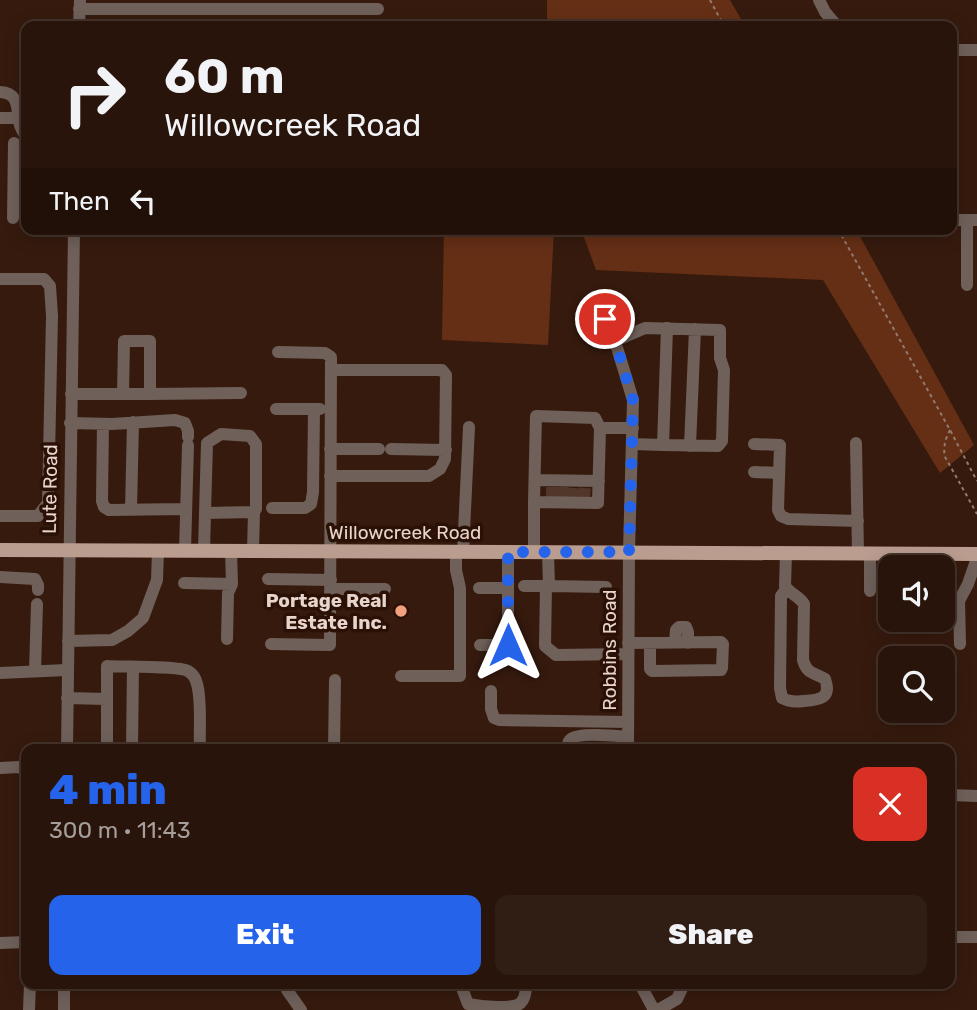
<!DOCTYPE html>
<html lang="en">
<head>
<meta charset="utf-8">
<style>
  :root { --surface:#28140a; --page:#301d13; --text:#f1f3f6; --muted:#a59e9c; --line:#44332b; --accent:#2563eb }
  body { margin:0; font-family:Rubik,sans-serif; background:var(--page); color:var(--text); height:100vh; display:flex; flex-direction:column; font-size:26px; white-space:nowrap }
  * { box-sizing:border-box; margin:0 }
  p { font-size:23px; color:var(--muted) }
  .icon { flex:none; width:38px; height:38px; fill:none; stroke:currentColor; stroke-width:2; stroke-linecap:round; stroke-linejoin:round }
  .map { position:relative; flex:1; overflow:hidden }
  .drawer { position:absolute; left:21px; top:744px; width:934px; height:245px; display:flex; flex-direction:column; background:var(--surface); border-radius:14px; box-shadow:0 4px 18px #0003,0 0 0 2px var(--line) }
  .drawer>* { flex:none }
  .banner { position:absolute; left:21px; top:21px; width:936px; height:214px; border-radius:14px; box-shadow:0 4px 18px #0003,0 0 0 2px var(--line); background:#28140a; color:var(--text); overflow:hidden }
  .fabs { position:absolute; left:878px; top:555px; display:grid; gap:14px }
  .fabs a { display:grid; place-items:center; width:77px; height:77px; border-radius:14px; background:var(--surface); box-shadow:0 4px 18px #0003,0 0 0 2px var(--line); font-size:35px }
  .pin { position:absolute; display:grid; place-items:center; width:60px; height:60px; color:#fff; margin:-30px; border:4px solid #fff; border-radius:50%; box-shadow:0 2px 7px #0007 }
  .me { position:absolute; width:77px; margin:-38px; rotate:0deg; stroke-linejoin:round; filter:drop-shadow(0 0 5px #0008) }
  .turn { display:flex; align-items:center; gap:24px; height:147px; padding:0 28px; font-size:32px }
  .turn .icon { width:91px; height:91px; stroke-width:2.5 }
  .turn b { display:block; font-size:49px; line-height:60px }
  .then { display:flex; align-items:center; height:66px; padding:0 28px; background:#0003; gap:14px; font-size:26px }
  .round { display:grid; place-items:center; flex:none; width:74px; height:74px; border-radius:14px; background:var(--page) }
  .overview { display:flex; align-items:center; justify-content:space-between; height:119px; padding:0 28px }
  h1 { font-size:42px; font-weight:800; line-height:52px; color:var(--accent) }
  .button { display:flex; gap:14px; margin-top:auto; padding:14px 28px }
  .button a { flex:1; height:80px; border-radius:14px; background:var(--accent); color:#fff; font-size:28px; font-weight:800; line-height:80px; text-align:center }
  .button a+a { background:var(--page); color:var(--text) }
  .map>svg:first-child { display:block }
  .green { fill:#652f15 }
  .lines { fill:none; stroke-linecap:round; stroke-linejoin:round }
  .minor-tunnel { stroke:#51362a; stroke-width:12; stroke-dasharray:12 6; stroke-linecap:butt }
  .path { stroke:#927a70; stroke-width:2; stroke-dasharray:3.5 3.5; stroke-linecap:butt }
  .minor { stroke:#6f605a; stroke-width:12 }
  .major { stroke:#bb9d90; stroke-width:14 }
  .route { stroke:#2563eb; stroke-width:12; stroke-dasharray:0 21.6 }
  .poi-dot { fill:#f2a17e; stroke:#2b1105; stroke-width:2.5 }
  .labels { text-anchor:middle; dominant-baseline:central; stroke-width:7; stroke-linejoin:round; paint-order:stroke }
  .street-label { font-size:19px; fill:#e7d4cc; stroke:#2b1105 }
  .poi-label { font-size:19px; font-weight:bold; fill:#e7d4cc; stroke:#2b1105; text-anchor:end }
</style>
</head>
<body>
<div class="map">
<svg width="977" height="1010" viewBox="0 0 977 1010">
  <rect width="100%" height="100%" fill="#361a0e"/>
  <path class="green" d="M547,0H730L745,26H547Z
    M444,229H554L548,345L442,340Z
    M581,229H856L974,445L940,473L823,280L596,270Z"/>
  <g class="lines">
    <path class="minor-tunnel" d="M552,487V498
      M562,498V487
      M573,498L574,488
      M584,498L585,488"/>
    <path class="path" d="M710,0L724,26
      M838,229L950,430L977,481
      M950,430L945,441L944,455L977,514"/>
    <path class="minor" d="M819,0L825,12L837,26
      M79,9H378
      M79,26L80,0
      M952,50H977
      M0,92C21,93 16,111 20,125C21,129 24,133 26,137
      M0,118H19
      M13,218L14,143
      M952,220H977
      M967,220V285
      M0,279H44L50,286L52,316L48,503L38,516H0
      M594,297L615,341L633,400L629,552L628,749
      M615,341L645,328L720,330V358L724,370L722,441L718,446L663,445L667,328
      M71,394H150V341H124L123,394
      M150,394L241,393
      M276,409H320
      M70,423L112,424L175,420L185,423L188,431V437
      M103,424L102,501L104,507L109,510L185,509
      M856,443L858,553
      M632,444L663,445
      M754,444L780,445L778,510L781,516L788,519L858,521
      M690,446L695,329
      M330,449H379
      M391,449L446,450
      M754,472L779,473
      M330,476H429L440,469L445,459L446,375L442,370H332
      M535,480L599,481
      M534,502L536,416L595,418L600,428
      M272,508H305L311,504L313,492L314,409
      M131,510L133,422
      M205,513L207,443L221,434L250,436L256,444V509L254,512
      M185,551L188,445
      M204,551L205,513L254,512L253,551
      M534,551V502L598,503L600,428H633
      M463,552L469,427
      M548,552L549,586L606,587
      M786,553L785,586C790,594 799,596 804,604L803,660C807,674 813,672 825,679C832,698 820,700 804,701C796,702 789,702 782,698L780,688L781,596L786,589
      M0,577L35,579L38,585V590
      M268,579L331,580
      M184,583L232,584
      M524,586H549
      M546,586L545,646L556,655L628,654
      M479,588H508
      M331,589H385
      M870,591V553
      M227,639L228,593L232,584L231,551
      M68,641L112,640L128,631L143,618L157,580L158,551
      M675,642L676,630L679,627H686L688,632V643
      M628,643L721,642L723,644L722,668L721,670L652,671L650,669V643
      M271,644L330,645L331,357L325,353L278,352
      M960,644L959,601L968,584L977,558
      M480,645H508V552
      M35,671L37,604
      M0,673L67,670
      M401,676H460V588L456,570V552
      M491,691V709L494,718L499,720L628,722
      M67,698L107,699
      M67,749L74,229
      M107,749V666C122,667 179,666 188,671C193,674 196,679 197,684C202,701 199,731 200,749
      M132,749L133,667
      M334,749L335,680
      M569,749C568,745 567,742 571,739C579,732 617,736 628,737
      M0,768L19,767L26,771
      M950,795L977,796
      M950,937H977
      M0,943L26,942
      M286,984L287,990L301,1010
      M463,984L462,988L468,1004C478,1006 486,1007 497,1007C517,1007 526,1007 526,984
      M640,984L654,1010
      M29,1010L30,984
      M64,1010V984
      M658,1010L677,999L684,984"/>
    <path class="major" d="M0,550L977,554"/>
  </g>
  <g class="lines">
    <path class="route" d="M508,645V552H629L633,400L615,341L605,319"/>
  </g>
  <circle class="poi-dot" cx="401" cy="611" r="7"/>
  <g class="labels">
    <g class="street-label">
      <text transform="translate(50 489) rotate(-89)">Lute Road</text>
      <text x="405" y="532">Willowcreek Road</text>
      <text transform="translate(609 650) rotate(-90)">Robbins Road</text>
    </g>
    <g class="poi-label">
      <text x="387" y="600">Portage Real<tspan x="387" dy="22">Estate Inc.</tspan></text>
    </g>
  </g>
</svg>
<div class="fabs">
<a><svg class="icon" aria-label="sound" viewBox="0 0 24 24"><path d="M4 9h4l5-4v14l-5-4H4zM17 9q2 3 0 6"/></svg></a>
<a><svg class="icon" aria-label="search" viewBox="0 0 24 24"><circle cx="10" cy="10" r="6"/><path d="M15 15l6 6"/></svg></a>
</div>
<div class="pin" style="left:605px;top:319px;background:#d93025"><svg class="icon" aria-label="arrive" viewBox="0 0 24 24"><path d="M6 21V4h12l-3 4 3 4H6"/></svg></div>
<svg class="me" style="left:508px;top:645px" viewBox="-20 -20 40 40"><path d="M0-17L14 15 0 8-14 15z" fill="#2563eb" stroke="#fff" stroke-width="4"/></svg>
<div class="banner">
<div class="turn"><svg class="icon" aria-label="right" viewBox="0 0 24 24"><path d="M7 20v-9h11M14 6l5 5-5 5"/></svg><div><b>60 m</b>Willowcreek Road</div></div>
<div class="then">Then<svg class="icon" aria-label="left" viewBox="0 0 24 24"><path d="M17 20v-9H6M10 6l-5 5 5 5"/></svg></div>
</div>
<section class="drawer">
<div class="overview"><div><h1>4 min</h1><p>300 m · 11:43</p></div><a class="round" style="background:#d93025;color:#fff"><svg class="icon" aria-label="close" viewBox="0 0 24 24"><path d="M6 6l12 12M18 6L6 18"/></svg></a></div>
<div class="button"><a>Exit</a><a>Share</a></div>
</section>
</div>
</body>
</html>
